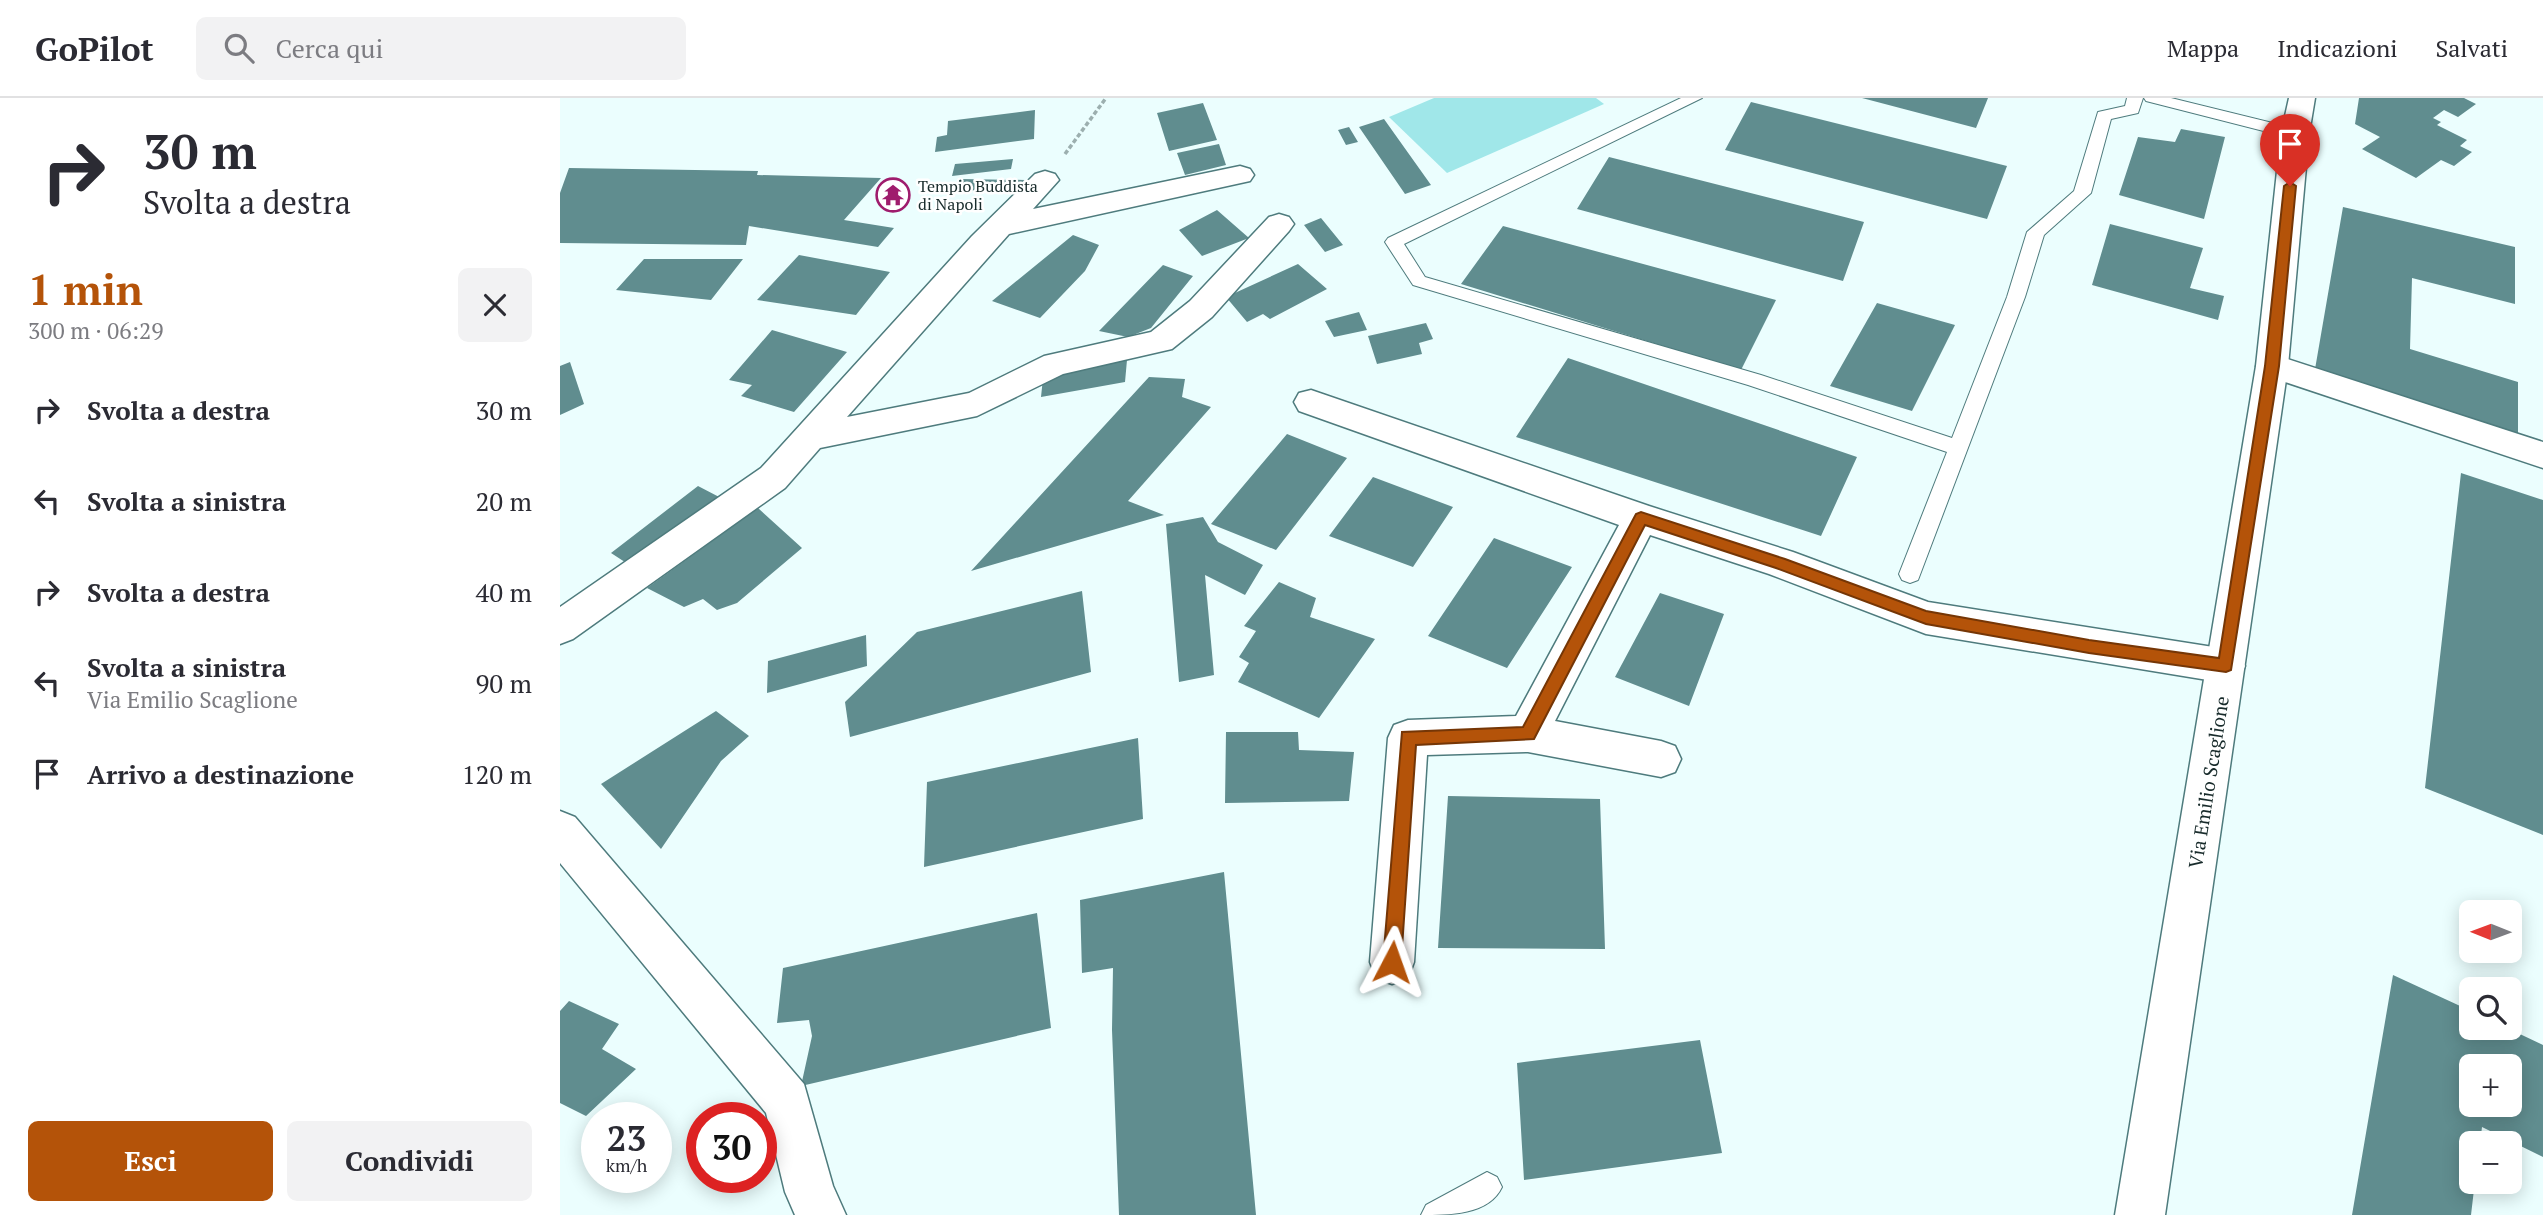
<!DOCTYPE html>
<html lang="it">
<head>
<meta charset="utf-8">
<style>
  :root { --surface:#fff; --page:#f2f2f3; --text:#2b2b33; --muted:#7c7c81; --line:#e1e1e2; --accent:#b45309 }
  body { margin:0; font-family:"PT Serif",serif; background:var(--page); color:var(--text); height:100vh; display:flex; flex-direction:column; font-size:26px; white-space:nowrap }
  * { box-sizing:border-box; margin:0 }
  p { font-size:23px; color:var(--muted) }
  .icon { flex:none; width:38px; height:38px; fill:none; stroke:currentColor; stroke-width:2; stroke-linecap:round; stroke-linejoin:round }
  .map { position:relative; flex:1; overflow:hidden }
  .drawer { display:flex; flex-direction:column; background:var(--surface); width:560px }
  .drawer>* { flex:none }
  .top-card { background:#fff; color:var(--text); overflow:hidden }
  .needle { width:46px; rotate:271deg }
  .tools { position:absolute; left:1899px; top:802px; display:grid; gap:14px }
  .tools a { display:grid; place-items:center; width:63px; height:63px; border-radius:10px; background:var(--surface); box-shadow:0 4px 18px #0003; font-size:35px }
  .speed { position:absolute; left:21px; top:1004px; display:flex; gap:14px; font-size:35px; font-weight:700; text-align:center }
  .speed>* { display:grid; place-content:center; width:91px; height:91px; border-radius:50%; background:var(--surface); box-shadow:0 4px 18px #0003; line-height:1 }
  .speed small { font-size:18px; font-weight:400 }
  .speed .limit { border:10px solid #d22; background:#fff; color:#111 }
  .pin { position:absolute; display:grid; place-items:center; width:60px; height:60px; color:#fff; margin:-72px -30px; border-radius:50% 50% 50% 0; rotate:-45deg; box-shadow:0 0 7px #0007 }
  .pin .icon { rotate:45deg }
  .me { position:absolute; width:77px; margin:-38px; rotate:4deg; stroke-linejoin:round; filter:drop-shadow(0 0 5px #0008) }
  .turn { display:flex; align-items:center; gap:24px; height:147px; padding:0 28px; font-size:32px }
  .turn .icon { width:91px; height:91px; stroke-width:2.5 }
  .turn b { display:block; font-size:49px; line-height:60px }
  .round { display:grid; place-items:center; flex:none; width:74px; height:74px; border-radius:10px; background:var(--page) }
  .head { display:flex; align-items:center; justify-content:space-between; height:119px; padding:0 28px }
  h1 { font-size:42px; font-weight:800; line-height:52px; color:var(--accent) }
  .action { display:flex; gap:14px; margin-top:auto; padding:14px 28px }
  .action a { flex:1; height:80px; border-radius:10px; background:var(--accent); color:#fff; font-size:28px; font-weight:800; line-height:80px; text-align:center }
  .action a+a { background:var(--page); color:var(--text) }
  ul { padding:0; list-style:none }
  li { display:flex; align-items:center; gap:21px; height:91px; padding:0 28px }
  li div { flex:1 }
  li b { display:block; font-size:26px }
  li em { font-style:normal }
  header { display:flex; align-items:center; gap:42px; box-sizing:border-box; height:98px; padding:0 35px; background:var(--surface); border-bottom:2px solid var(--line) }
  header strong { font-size:33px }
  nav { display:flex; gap:38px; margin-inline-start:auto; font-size:24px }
  .search { width:490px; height:63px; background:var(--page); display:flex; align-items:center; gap:18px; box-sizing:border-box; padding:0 24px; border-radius:10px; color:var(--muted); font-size:26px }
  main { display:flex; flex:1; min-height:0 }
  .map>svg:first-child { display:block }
  .green { fill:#a0e7e9 }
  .building { fill:#608d8f; fill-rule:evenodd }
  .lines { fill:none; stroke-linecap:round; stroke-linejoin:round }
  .lane-casing { stroke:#4e7b7d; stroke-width:2 }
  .street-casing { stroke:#4e7b7d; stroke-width:3 }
  .secondary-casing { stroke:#4e7b7d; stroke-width:3 }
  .path { stroke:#9cafaf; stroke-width:3.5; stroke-dasharray:4.5 2.5; stroke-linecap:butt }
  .lane { fill:#fff; fill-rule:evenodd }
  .street { fill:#fff; fill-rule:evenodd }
  .secondary { fill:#fff; fill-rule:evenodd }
  .route { fill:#b45309; stroke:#753606; stroke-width:2 }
  .labels { text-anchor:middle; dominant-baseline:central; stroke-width:5; stroke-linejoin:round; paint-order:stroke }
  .far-poi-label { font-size:16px; fill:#182b2b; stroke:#fff; text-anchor:start }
  .street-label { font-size:19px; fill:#182b2b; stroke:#fff }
</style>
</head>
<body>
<header>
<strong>GoPilot</strong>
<div class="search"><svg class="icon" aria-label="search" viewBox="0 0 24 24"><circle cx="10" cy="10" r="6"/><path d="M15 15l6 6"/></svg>Cerca qui</div>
<nav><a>Mappa</a><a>Indicazioni</a><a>Salvati</a></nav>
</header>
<main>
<section class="drawer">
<div class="top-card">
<div class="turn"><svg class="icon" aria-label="right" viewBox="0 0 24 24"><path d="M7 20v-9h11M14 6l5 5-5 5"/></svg><div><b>30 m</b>Svolta a destra</div></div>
</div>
<div class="head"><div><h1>1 min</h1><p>300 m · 06:29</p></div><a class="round"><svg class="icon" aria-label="close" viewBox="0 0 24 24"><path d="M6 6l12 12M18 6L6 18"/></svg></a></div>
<ul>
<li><svg class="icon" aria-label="right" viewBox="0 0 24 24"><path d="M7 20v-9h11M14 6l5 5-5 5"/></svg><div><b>Svolta a destra</b></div><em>30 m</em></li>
<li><svg class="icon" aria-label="left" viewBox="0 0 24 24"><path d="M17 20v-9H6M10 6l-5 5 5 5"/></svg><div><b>Svolta a sinistra</b></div><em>20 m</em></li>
<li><svg class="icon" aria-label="right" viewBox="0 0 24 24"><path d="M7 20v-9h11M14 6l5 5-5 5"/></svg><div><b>Svolta a destra</b></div><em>40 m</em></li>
<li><svg class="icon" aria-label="left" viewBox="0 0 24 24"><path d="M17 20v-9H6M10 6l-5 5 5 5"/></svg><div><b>Svolta a sinistra</b><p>Via Emilio Scaglione</p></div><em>90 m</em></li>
<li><svg class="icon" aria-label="arrive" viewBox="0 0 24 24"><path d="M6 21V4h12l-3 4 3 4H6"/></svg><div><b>Arrivo a destinazione</b></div><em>120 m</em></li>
</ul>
<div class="action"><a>Esci</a><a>Condividi</a></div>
</section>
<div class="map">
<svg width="1983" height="1117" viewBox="0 0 1983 1117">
  <rect width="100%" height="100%" fill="#ebfefe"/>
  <path class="green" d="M874,0H1036L1044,6L887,75L829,19Z"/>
  <path class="building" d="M1302,0H1428L1416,30Z
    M1799,0H1904L1916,6L1898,19L1884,12L1873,20L1881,24L1877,27L1907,42L1900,48L1912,54L1894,68L1881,62L1856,80L1802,51L1820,39L1795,26Z
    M1191,4L1447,68L1427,121L1165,52Z
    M643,5L657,42L609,53L597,15Z
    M475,12L474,41L375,54L377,39L387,37L388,23Z
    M824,21L871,87L845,96L799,29Z
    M789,29L798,44L786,47L778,32Z
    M1621,31L1665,39L1644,121L1559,97L1578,39L1615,44Z
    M659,46L666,67L625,77L617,55Z
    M1049,59L1304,124L1283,183L1017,111Z
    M453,61L451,71L392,78L395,66Z
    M9,70L198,73L197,77L321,80L284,122L334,130L318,149L189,128L186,147L0,145V95Z
    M400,81L465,82L455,94L394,92Z
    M1783,109L1955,149V206L1852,180L1850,251L1958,284V336L1754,277Z
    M657,112L689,140L642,158L619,132Z
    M761,120L783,147L765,154L744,127Z
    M1550,126L1643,150L1630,190L1664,198L1658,222L1532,187Z
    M943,128L1216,202L1181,272L901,186Z
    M513,137L539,147L525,173L480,220L432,203Z
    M239,157L330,174L296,217L197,202Z
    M84,161H183L151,202L56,192Z
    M738,166L767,191L710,221L703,216L687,224L666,199Z
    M603,167L633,178L591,230L568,239L539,233Z
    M1317,205L1395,227L1352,313L1270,288Z
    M799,214L807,232L774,239L765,223Z
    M866,225L873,241L859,245L862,256L817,266L808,238Z
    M212,232L287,254L234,314L181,298L192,287L169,282Z
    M1008,260L1297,359L1261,438L956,339Z
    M567,262L565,284L481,299L483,280Z
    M10,264L24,306L0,317V268Z
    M589,279L625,281L622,299L651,309L568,403L604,417L411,473Z
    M727,336L787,360L716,452L651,426Z
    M1901,375L1983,402V737L1865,690Z
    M813,379L893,409L853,469L769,438Z
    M138,388L163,401L71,468L51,455Z
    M198,410L242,450L177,505L157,512L143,501L124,509L87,490Z
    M643,419L658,444L703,467L685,497L645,477L654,577L619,584L606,426Z
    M934,440L1012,469L947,570L868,538Z
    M719,484L756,500L750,519L815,541L759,620L678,584L689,565L679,559L696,533L684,528Z
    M522,493L531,574L290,639L285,604L357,534Z
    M1100,495L1164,516L1129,608L1055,579Z
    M306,537L307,568L207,595L208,563Z
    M156,613L189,638L161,663L101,751L41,686Z
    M666,634H738L739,652L794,654L789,703L665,705Z
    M578,640L583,721L364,769L367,684Z
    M888,698L1040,701L1045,851L878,850Z
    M664,774L696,1117H559L552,932L553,870L522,875L520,802Z
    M477,815L491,930L241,988L252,938L249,922L217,925L223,870Z
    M1833,877L1911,913V929H1945L1983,947V1059L1922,1029L1920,1045H1911V1083H1915L1911,1117H1792ZM1911,968H1950V1006H1911Z
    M9,903L59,926L42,951L76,971L26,1018L0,1005V913Z
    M1140,942L1162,1055L964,1082L957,965Z"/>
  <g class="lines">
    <defs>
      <path id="lane" d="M1121,0H1142L844,146L865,179L1201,277L1392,340L1447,199L1467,134L1514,93L1538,14L1565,8L1567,0H1583L1578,15L1551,21L1531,95L1484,137L1465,199L1358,482L1350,485L1342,482L1339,476L1387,354L1188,287L853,187L825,144L828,140Z
        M1584,0H1611L1741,32L1743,36L1735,41L1586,3Z
        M927,1074L937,1079L942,1089C929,1117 889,1117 861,1117L866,1107Z"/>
      <path id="street" d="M680,68L690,71L694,77L690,83L449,136L287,319L409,295L484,258L591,234L630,203L709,119L719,116L729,119L734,126L729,133L652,219L612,251L503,276L417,318L260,350L225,390L13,541L0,546V509L201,370L412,138L475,76L485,73L495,76L499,82L473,111Z
        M1712,256L1983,344V370L1701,276L1696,268L1701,260Z
        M751,292L1089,408L1233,454L1368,504L1666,551L1680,556L1685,568L1680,580L1666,585L1366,536L1209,476L1090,437L995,623L1101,643L1115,648L1121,661L1115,674L1101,679L968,654L867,657L854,864L848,880L832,886L816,880L810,864L828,640L834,627L848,622L956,618L1059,427L739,313L734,304L739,295Z
        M0,713L15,719L244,986L273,1088L286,1117H235L225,1094L206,1015L0,765Z"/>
      <path id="secondary" d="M1729,0H1755L1749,36L1728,268L1605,1117H1555L1696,268L1721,36Z"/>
    </defs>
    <use href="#lane" class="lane-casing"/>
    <use href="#street" class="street-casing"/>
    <use href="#secondary" class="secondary-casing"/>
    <path class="path" d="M505,56L546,0"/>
    <use href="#lane" class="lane"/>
    <use href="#street" class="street"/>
    <use href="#secondary" class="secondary"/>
  </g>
  <path class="route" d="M1730,84L1736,88L1719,268L1671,572L1666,574L1529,555L1366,526L1216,470L1085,427L974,641L856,647L841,864L839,870L832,873L825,870L823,864L842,634L963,629L1076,416L1081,414L1225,461L1366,513L1529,542L1659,560L1705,268L1724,88Z"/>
  <defs>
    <symbol id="temple-ring" viewBox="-11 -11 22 22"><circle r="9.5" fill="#fff" stroke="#9f1c6d" stroke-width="1.5"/><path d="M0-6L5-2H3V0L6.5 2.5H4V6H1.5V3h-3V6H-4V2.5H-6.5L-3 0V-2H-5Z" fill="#9f1c6d"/></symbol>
  </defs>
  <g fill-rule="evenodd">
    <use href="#temple-ring" x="314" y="78" width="38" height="38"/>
  </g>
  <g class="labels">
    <g class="far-poi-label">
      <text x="358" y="88">Tempio Buddista<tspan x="358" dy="18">di Napoli</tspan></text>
    </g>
    <g class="street-label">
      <text transform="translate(1648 684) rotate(-81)">Via Emilio Scaglione</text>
    </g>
  </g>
</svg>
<div class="tools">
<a><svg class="needle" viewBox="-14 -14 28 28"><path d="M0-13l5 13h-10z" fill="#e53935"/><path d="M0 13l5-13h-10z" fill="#7c7c81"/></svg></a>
<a><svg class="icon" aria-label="search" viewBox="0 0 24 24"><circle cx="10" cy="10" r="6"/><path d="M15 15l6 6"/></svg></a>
<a>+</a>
<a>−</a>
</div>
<div class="speed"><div>23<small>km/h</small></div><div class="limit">30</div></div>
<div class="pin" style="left:1730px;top:88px;background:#d93025"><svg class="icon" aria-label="arrive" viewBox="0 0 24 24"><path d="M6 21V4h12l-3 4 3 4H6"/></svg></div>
<svg class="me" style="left:832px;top:864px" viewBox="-20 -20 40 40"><path d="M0-17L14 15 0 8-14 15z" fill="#b45309" stroke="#fff" stroke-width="4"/></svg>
</div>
</main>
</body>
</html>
